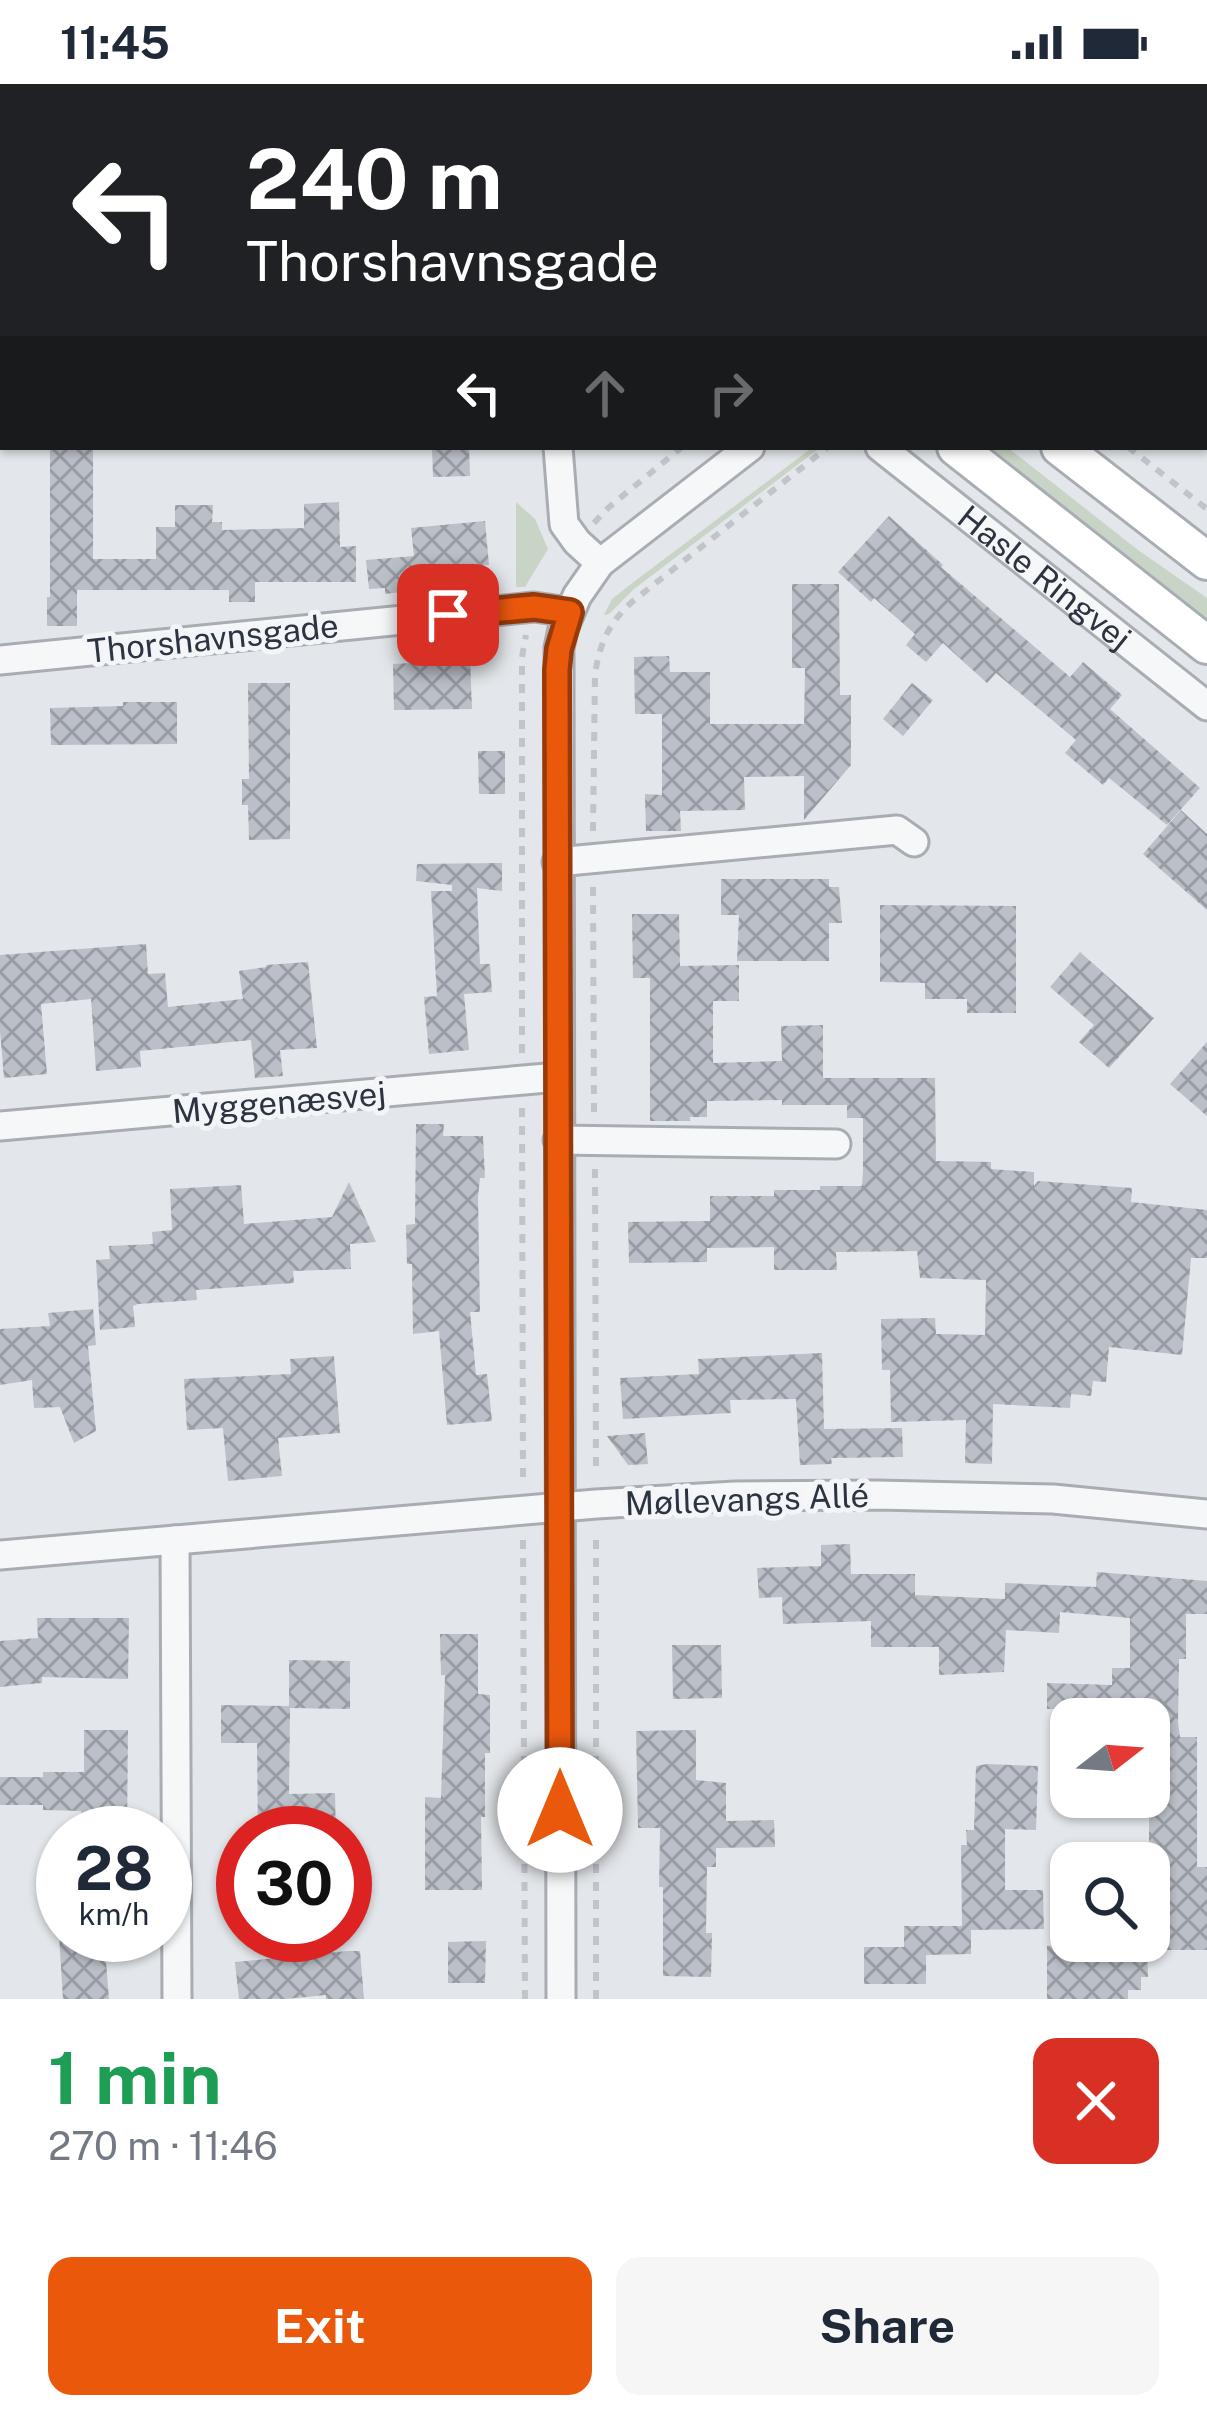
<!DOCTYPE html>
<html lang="en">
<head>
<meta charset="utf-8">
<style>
  :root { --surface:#fff; --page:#f6f6f7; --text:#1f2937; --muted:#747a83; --accent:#ea580c }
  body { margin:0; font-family:"Public Sans",sans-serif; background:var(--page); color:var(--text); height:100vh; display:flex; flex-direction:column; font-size:45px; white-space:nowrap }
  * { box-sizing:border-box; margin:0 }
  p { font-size:39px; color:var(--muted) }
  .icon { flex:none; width:66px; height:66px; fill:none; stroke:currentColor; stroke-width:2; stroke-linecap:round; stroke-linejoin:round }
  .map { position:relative; height:1915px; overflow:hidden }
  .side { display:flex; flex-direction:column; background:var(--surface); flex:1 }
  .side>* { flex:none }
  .guide { position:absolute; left:0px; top:0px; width:1209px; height:366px; box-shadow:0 3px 9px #0004; background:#202124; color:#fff; overflow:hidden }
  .needle { width:78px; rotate:73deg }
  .tools { position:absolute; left:1050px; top:1614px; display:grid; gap:24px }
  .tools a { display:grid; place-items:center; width:120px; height:120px; border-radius:24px; background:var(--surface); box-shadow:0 3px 9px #0004; font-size:60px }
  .speed { position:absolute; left:36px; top:1722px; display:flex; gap:24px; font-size:60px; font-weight:700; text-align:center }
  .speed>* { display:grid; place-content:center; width:156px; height:156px; border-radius:50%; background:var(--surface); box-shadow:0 3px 9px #0004; line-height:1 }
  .speed small { font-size:30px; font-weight:400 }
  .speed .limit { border:18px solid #d22; background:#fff; color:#111 }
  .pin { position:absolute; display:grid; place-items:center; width:102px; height:102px; color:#fff; margin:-51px; border-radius:24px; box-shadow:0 6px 18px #0006 }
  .me { position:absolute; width:132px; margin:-66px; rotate:0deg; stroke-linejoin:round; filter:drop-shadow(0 0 9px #0008) }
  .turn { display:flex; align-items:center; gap:42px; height:252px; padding:0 48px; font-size:54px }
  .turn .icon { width:156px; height:156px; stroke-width:2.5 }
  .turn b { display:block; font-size:84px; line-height:102px }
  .lanes { display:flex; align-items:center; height:114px; padding:0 48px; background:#0003; justify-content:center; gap:60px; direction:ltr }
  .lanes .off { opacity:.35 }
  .round { display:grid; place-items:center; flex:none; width:126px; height:126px; border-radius:24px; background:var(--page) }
  .overview { display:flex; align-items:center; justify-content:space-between; height:204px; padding:0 48px }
  h1 { font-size:72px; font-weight:700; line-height:90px; color:#1e9e55 }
  .cta { display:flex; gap:24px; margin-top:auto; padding:24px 48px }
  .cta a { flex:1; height:138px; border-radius:24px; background:var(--accent); color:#fff; font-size:48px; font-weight:700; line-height:138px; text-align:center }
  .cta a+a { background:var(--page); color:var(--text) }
  .status { display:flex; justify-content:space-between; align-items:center; height:84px; padding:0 60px; background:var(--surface); direction:ltr }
  .status svg { height:33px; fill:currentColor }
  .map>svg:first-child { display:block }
  .green { fill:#c8d4c5 }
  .building { fill:url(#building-cross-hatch) }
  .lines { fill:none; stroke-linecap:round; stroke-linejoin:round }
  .street-casing { stroke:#a8adb4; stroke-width:33 }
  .secondary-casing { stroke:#a8adb4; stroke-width:42 }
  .path { stroke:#c1c4c9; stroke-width:6; stroke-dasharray:9 9; stroke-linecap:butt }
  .street { stroke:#f6f7f9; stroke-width:27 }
  .secondary { stroke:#fff; stroke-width:36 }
  .route-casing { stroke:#983908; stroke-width:30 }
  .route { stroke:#ea580c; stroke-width:21 }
  .labels { text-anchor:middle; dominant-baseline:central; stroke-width:10; stroke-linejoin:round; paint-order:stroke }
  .street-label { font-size:33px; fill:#2c3442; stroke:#f3f5f8 }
</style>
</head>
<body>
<div class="status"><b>11:45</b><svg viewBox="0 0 49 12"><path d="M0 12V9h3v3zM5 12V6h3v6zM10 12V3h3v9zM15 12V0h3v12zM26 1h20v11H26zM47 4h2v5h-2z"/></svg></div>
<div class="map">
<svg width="1207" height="1915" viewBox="0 0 1207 1915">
  <defs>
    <pattern id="building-cross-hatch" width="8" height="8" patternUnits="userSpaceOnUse" patternTransform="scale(3)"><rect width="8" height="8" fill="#bbbfc7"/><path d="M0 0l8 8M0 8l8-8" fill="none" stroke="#989ca3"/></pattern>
  </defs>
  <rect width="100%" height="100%" fill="#e3e6ea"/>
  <path class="green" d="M813,363H821L634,505L609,530L604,531L612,515L635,497Z
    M989,363H1007L1138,466L1207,514V536Z
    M516,418L535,435L548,465L525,503H516Z"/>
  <path class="building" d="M50,363H93V475H156V443H175V421H213L212,438H222V446L304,444V420L339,418L340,463L356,462V498H255V518H229V506H77V542H47V513H50Z
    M432,363H469L470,392L433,393Z
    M889,432L943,481L941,483L1070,593L1083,578L1122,611L1110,625L1200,704L1167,741L1109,694L1103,701L1065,669L1076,656L996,589L987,599L943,559L926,578L906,561L915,550L874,514L871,518L838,488Z
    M485,437L489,481L422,487L424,505L385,510V504L369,505L366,476L414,472L411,444Z
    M792,500H839L840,611H851V681L804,736V692L744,693L745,726L680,727L681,747H646L645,710L662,711V630H635L634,573L669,572L670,588H710V640H804L805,584H792Z
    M449,565L450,578L470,577L472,625L394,626L393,580L413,579L412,567Z
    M248,599H290V755L249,756L248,721H242V695H249Z
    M912,599L933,616L903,652L883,635Z
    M123,618H177V660L51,661L50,624L123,622Z
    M478,667H505V710H479Z
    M1181,726L1207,750V826L1143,770Z
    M502,779V807L477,804L480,880H490L492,908L464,910L469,966L429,970L424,913L437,912L431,807H452V801L416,797L417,780Z
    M721,795H829V803H839L842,839H829V877H737L739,831H721Z
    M880,821L1016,822V929H967V915H925V899L880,898Z
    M632,830H679L680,882L739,881V917H713V979L782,977L781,942L823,941V994H935L936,1077L991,1078V1085L1034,1088V1102L1038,1097L1132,1104L1131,1118L1207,1126V1174H1191L1182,1271L1109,1263L1106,1298L1093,1297L1091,1312L1071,1310L1070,1324L993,1320L992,1380L965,1379L966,1336L891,1338L890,1286H882L881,1235L935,1234L936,1250L985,1251L986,1196L920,1194L917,1167L836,1168L837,1186H774V1163L707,1164V1178L629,1179L628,1138L710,1137V1112H774V1106H820V1102H862L863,1088V1034H847V1021H782V1016L707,1017V1033H690V1037H650V894H633Z
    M146,860L148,890L165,889L168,923L243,915L239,887L266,883V881L308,878L317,964L280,966L283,992L255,994L251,956L140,967L141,983L96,987L91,915L41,920L47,990L4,994L0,947V871Z
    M1080,868L1154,934L1109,984L1079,958L1094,941L1050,903Z
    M1207,958V1032L1170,1000Z
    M416,1040H444L443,1052H483L485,1094H480L478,1113L480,1228H470L476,1291L487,1290L492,1337L447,1341L439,1247L413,1250L412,1180H407L406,1141L415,1140Z
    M349,1098L376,1158L350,1160L351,1185L293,1187L294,1199L196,1206L197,1216L138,1220L133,1222L135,1243L100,1246L96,1176L110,1175L109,1162L153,1160L152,1148L172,1146L170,1105L241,1101L244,1140L332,1133Z
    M93,1225L96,1261L88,1262L96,1347L74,1359L60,1323L34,1324L32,1296L0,1301V1245L50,1242L48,1229Z
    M822,1269L824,1345L902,1344L903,1373L831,1374L832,1380L800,1381L796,1315L730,1316L731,1329L623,1335L620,1294L699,1290L698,1275Z
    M334,1272L340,1349L278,1354L282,1392L228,1397L223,1344L187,1346L184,1295L291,1290L290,1275Z
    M645,1349L648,1380L628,1381L607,1352Z
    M850,1460L851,1490H915V1511L1005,1515V1499L1096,1503L1097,1488L1207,1497V1530H1186V1575H1179L1178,1638L1180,1653H1197V1783H1207V1866H1149V1628H1130V1625L1112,1623L1047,1625V1599L1112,1601V1584H1130V1534L1060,1528L1059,1549L1006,1546L1004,1588L939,1591V1563H871V1537L783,1540L782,1513L759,1514L757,1484L821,1482V1461Z
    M37,1534H129L128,1595L42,1593V1599L0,1603V1557L38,1554Z
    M440,1550H478V1610L490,1611V1669H485V1733H481L482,1806H425V1713L441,1714L445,1591H441Z
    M672,1561H721L722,1614L673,1615Z
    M289,1576L350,1577V1625L290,1624L289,1710L335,1709L336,1749H258L257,1659H221V1621L289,1622Z
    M84,1646H128L127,1749H81V1727L43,1726V1721H0V1693H43V1688H84Z
    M696,1646V1696L726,1699V1737L774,1736L775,1763L716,1764V1783H707L706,1849H712L711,1893L663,1892V1803H659L660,1744H638L636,1647Z
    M987,1680L1038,1682L1036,1746L1005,1745V1806H1043L1044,1845L971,1846V1870L926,1871V1900H864V1863H904V1842H962L961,1761H967L966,1746H974L976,1682Z
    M59,1851H104L109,1915H63Z
    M486,1857L485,1899H448V1858Z
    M1147,1861L1148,1893H1141V1906H1128V1915H1047V1862Z
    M347,1867H360L364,1915H326V1911L285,1915H239L235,1878Z"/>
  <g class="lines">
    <defs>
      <g id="street">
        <path d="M65,3L66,0"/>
        <path d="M0,79H3"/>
        <path d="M1206,123H1207"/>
        <path d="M558,363L564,440L577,458L600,479"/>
        <path id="s1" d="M880,363L1207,622"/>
        <path d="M0,576L534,523L570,528"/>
        <path d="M557,778L897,746L914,758"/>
        <path d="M0,1042L558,993"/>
        <path d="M558,1056L836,1060"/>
        <path d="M175,1456L177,1915"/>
        <path d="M0,1471L596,1420L735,1412L877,1411L1053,1415L1207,1430"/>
        <path d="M561,1915L559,564L563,545L577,512L600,479L750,363"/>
      </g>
      <path id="secondary" d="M491,0L494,3
        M585,0L589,3
        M956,363L1207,561
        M1060,363L1207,477"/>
    </defs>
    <use href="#street" class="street-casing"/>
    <use href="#secondary" class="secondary-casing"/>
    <path class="path" d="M388,0L391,3
      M420,0L424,3
      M653,0L657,3
      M698,0L702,3
      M1128,363L1207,425
      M594,439L608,424L682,363
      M593,747L595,590C600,558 609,539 633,517L828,363
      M593,803L594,1029
      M522,969V573L526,551
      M522,1024L523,1401
      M595,1085L596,1389
      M523,1456L525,1915
      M596,1915V1451"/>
    <use href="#street" class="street"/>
    <use href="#secondary" class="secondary"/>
  </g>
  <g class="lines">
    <defs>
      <path id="route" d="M448,531L534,523L570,528L559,565L557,586L560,1726"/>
    </defs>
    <use href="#route" class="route-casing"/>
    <use href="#route" class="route"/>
  </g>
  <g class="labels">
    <g class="street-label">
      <text stroke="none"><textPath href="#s1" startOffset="210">Hasle Ringvej</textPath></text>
      <text transform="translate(213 554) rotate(-6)">Thorshavnsgade</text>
      <text transform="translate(279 1018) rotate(-5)">Myggenæsvej</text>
      <text transform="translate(747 1415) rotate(-2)">Møllevangs Allé</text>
    </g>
  </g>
</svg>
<div class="tools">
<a><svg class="needle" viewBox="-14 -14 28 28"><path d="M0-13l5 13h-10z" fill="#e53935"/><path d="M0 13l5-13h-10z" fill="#747a83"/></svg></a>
<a><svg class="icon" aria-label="search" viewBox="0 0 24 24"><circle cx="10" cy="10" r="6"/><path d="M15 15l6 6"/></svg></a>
</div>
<div class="speed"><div>28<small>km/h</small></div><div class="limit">30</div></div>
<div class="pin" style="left:448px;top:531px;background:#d93025"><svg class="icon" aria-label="arrive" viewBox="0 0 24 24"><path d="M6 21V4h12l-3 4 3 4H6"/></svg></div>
<svg class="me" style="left:560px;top:1726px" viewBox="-20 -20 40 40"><circle r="19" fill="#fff"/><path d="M0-13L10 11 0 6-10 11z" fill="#ea580c"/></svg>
<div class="guide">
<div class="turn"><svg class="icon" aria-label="left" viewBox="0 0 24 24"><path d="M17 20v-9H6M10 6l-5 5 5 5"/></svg><div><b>240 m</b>Thorshavnsgade</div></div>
<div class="lanes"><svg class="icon" aria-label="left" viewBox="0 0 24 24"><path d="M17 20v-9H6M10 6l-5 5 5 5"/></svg><svg class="icon off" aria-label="ahead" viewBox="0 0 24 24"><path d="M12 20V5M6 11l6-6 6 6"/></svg><svg class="icon off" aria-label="right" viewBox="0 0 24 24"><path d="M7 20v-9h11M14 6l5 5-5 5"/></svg></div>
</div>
</div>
<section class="side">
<div class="overview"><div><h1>1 min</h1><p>270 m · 11:46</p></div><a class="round" style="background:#d93025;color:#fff"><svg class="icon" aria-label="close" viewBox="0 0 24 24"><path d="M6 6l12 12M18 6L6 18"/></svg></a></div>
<div class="cta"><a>Exit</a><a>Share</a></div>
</section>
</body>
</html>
